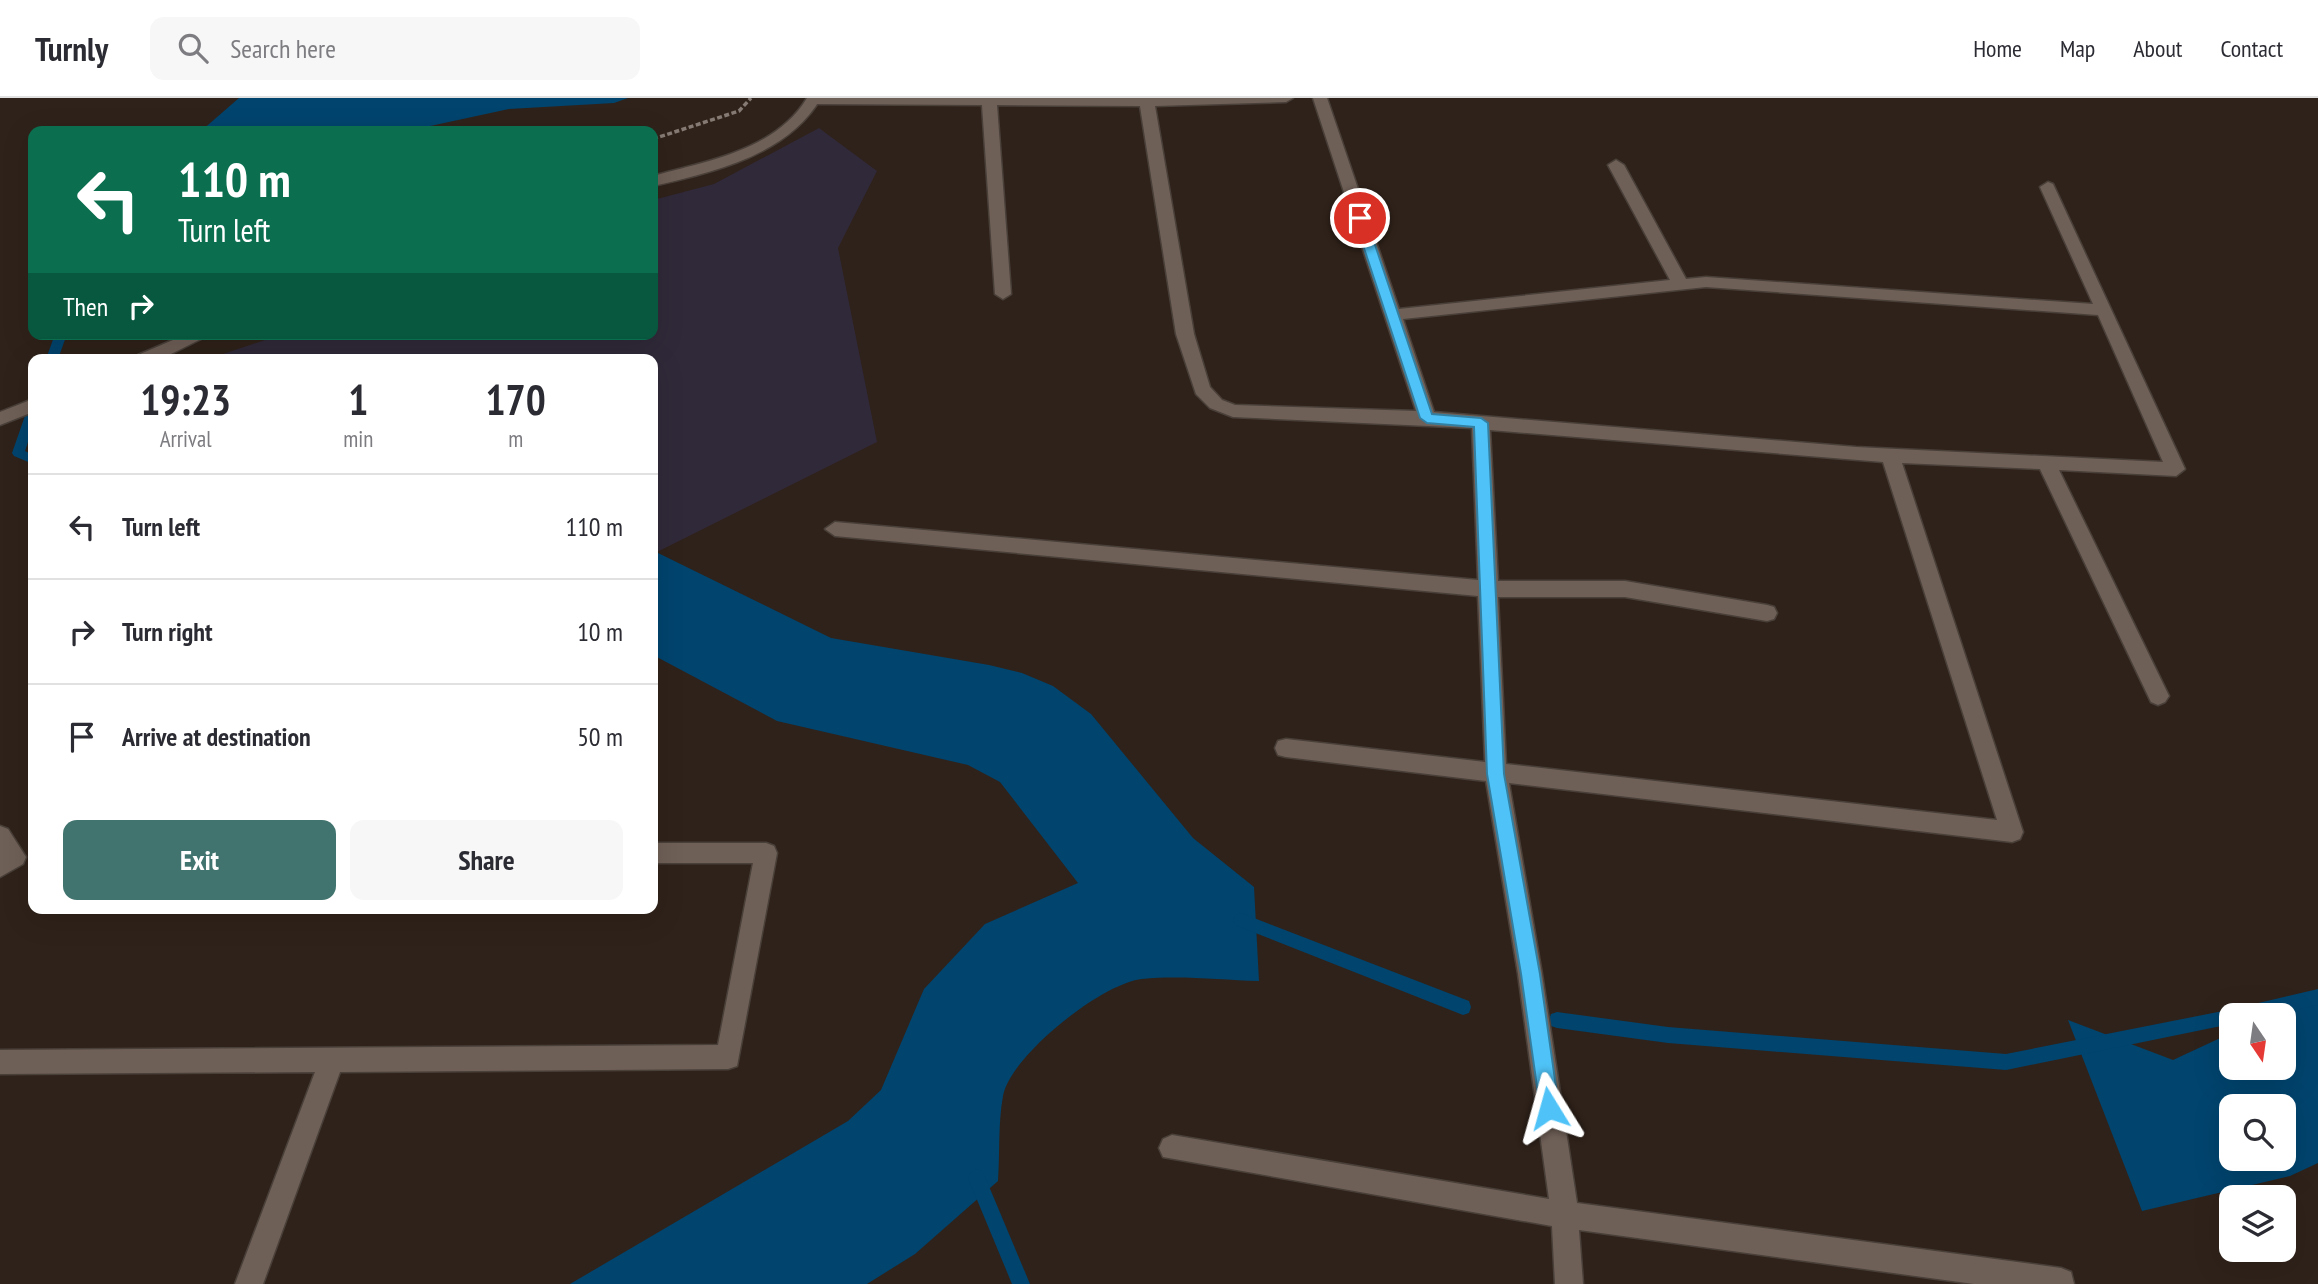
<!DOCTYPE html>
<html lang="en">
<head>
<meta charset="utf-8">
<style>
  :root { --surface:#fff; --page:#f7f7f7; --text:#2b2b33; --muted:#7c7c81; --line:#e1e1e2; --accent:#42746f }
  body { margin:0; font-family:"PT Sans Narrow",sans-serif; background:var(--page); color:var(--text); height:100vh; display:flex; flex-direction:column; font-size:26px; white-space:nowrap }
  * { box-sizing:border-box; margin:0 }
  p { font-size:23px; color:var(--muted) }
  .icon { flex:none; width:38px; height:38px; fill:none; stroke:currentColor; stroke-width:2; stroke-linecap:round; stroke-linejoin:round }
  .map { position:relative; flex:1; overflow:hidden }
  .details { position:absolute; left:28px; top:256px; width:630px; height:560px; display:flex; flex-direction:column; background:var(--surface); border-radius:14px; box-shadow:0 7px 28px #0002 }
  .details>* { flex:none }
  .guide { position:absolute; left:28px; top:28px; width:630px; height:214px; border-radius:14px; box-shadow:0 7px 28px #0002; background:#0b6e4f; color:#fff; overflow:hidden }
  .needle { width:46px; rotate:167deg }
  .buttons { position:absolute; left:2219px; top:905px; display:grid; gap:14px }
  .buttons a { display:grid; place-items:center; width:77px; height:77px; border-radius:14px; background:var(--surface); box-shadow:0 7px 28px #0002; font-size:35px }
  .pin { position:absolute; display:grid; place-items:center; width:60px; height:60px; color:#fff; margin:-30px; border:4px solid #fff; border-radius:50%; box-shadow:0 2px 7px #0007 }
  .me { position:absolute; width:77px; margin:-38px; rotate:352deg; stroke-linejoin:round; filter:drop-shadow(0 0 5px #0008) }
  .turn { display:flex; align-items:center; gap:24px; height:147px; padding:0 35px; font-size:32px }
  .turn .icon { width:91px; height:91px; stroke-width:2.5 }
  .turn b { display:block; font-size:49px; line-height:60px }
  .then { display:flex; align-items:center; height:66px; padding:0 35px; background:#0003; gap:14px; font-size:26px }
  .eta { display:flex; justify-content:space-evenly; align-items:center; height:119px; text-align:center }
  .eta b { font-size:42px; font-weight:700; line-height:49px }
  .action { display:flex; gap:14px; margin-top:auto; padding:14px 35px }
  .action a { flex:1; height:80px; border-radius:14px; background:var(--accent); color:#fff; font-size:28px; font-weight:700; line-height:80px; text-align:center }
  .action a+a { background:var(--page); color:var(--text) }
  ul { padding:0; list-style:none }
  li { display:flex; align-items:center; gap:21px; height:105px; padding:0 35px; border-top:2px solid var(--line) }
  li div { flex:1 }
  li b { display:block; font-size:26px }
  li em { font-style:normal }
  header { display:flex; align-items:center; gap:42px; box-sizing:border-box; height:98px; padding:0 35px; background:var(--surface); border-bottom:2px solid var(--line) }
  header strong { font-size:33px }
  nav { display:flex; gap:38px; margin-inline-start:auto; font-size:24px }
  .search { width:490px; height:63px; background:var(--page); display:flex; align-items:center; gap:18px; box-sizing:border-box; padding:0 24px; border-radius:14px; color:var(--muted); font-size:26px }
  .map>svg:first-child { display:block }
  .industrial { fill:#302939 }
  .water { fill:#01446e; fill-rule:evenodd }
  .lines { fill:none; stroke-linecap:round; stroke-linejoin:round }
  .stream { fill:#01446e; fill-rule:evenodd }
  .minor-casing { stroke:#4a403a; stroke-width:3 }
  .tertiary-casing { stroke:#4a403a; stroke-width:3 }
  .path { stroke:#867b74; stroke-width:3.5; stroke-dasharray:5 2.5; stroke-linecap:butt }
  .minor { fill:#6f6057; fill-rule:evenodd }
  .tertiary { fill:#6f6057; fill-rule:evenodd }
  .route { fill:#4fc3f7; stroke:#337fa1; stroke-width:2 }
</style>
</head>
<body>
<header>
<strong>Turnly</strong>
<div class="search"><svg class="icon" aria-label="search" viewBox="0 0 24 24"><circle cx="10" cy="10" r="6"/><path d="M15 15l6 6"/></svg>Search here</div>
<nav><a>Home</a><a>Map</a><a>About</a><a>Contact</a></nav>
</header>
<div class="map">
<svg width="2318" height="1186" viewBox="0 0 2318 1186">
  <rect width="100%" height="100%" fill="#2f221a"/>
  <path class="industrial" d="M819,30L877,73L838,150L877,344L653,456V261H208L283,236H653V102L714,86Z"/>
  <path class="water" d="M239,0H628L614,5L509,11L407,33H201Z
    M656,454L831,540L989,567L1022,575L1053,588L1091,616L1193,740L1254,789L1259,883C1221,882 1180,877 1142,881C1102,885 1010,958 1003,998C998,1025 1000,1055 998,1083L915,1156L867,1186H570L848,1023L881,992L924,891L985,826L1078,785L1000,684L968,667L777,623L653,557V458Z
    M2318,895V1065L2290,1078L2142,1113L2068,922L2173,962L2231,935V970H2284V917H2270ZM2231,1008H2284V1060H2231Z"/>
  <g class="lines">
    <path class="stream" d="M55,236H67L58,261H46Z
      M33,308V329L25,353L33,357V366L14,358L12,355L27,312Z
      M1241,815L1469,903L1471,909L1469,915L1463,917L1235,827L1233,822L1235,817Z
      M2318,891V907L2272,917H2231V926L2006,972L1668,945L1557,930L1551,928L1549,922L1551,916L1557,914L1668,929L2006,956L2233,911Z
      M977,1071L983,1074L1030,1186H1012L968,1080L971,1074Z"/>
    <defs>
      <path id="minor" d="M807,0H1293L1286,4L1155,8L1194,236L1210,289L1222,302L1235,307L1416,313L1313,0H1327L1399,211L1670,182L1608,67L1616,62L1624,67L1686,181L1706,179L2093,206L2040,89L2048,84L2053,86L2185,371L2176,378L2059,372L2169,598L2165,604L2158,607L2151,604L2040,371L1902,365L2023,734L2020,741L2012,744L1509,685L1542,876L1577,1105L2061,1170L2071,1174L2074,1186H1974L1579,1132L1583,1186H1555L1552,1128L1163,1059L1159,1050L1163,1041L1172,1037L1549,1101L1518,876L1486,683L1286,659L1278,657L1275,650L1278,643L1286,641L1485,664L1478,498L835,438L825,431L835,424L1478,482L1472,330L1233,319L1210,310L1196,296L1176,236L1140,8L997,7L1011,196L1003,201L995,196L982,7L813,6L808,5ZM1706,189L2098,217L2163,364L1856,349L1434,314L1403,221ZM1490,332L1883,364L1997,722L1506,666L1498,499H1625L1767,523L1774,521L1777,515L1774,509L1767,507L1625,483H1498Z
        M0,728L8,731L26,759L23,766L0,779Z
        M653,745H766L774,748L777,755L737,968L728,971L340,974L263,1186H235L315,974L0,976V952L718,947L753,765H653Z"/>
      <path id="tertiary" d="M807,0H821C788,57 714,74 653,88V78C707,63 776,52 807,0Z
        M187,236H211L161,261H135L138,257Z
        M33,301V314L0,327V314Z"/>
    </defs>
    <use href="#minor" class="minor-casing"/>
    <use href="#tertiary" class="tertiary-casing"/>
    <path class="path" d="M653,41L739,13L751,0"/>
    <use href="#minor" class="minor"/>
    <use href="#tertiary" class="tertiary"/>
  </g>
  <path class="route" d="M1360,117L1366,120L1432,316L1481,320L1488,325L1504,676L1540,876L1559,1010L1556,1017L1549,1020L1543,1017L1540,1010L1521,876L1487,676L1474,329L1427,325L1420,320L1354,120Z"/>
</svg>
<div class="buttons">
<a><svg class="needle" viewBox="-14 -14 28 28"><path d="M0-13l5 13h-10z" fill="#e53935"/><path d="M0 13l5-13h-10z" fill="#7c7c81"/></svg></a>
<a><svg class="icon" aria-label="search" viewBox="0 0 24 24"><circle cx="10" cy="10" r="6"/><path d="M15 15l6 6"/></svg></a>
<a><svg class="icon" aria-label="layers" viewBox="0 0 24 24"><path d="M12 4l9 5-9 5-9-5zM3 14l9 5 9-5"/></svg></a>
</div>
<div class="pin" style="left:1360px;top:120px;background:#d93025"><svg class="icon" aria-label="arrive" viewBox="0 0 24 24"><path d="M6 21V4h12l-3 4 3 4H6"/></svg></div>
<svg class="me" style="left:1549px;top:1010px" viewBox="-20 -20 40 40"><path d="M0-17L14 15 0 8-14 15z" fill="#4fc3f7" stroke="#fff" stroke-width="4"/></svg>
<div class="guide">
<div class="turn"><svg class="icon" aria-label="left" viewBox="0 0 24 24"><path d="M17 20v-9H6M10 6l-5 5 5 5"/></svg><div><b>110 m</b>Turn left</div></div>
<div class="then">Then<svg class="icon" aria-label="right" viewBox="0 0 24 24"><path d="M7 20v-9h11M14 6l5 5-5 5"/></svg></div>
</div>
<section class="details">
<div class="eta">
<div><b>19:23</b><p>Arrival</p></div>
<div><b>1</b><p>min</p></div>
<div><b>170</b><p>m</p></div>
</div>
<ul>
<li><svg class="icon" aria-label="left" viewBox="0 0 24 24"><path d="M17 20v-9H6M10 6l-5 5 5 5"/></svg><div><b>Turn left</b></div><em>110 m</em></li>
<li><svg class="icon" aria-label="right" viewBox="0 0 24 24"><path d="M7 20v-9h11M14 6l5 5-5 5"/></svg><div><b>Turn right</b></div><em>10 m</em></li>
<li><svg class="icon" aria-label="arrive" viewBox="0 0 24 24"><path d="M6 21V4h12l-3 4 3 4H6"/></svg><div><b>Arrive at destination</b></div><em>50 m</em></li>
</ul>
<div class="action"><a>Exit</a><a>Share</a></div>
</section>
</div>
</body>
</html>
